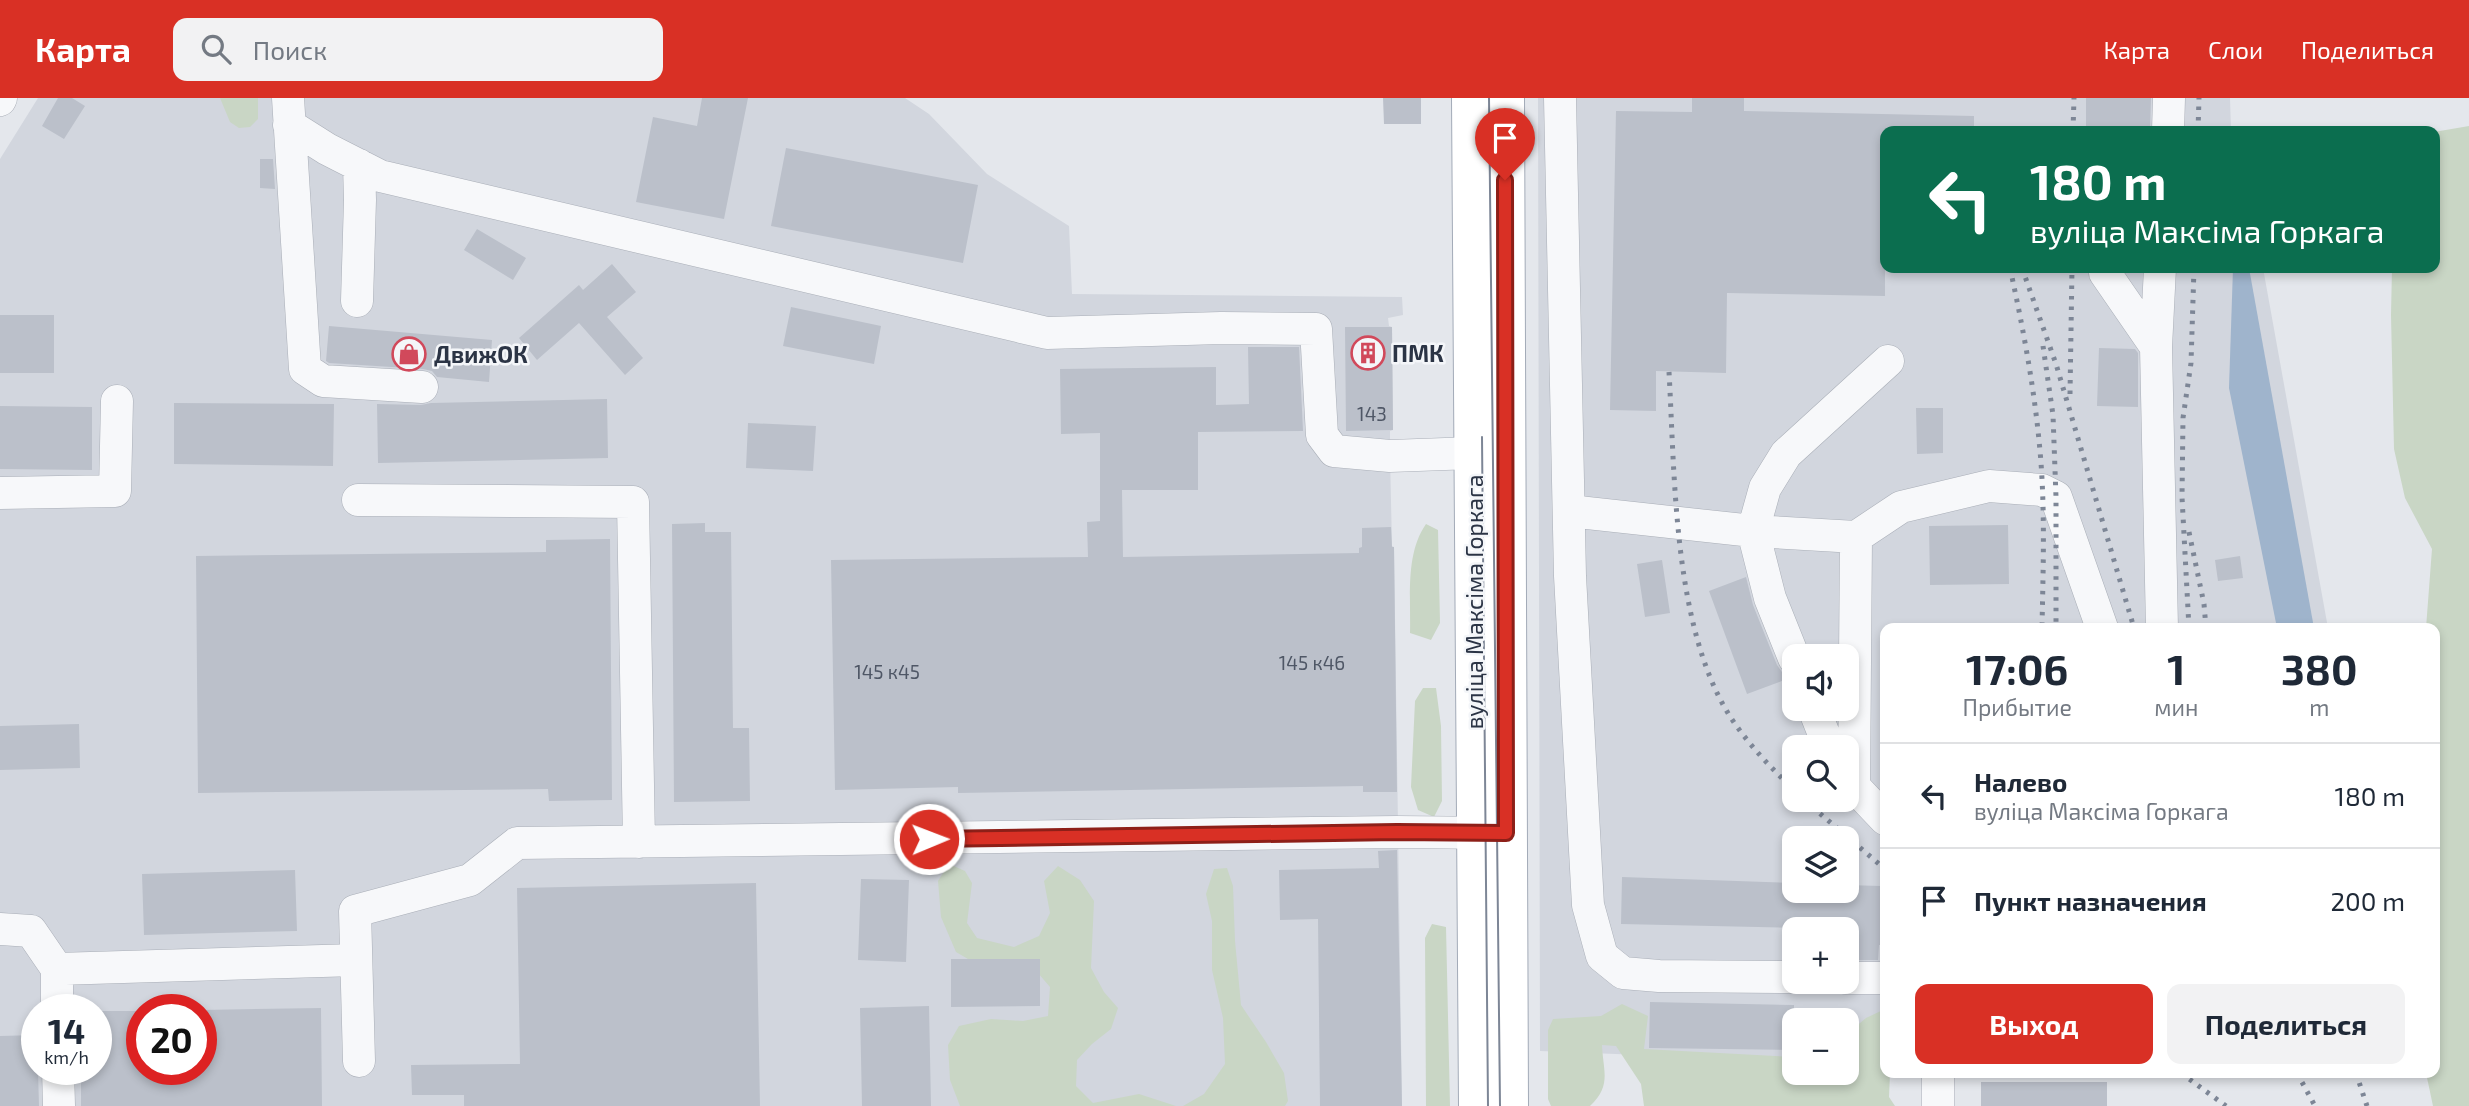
<!DOCTYPE html>
<html lang="ru">
<head>
<meta charset="utf-8">
<style>
  :root { --surface:#fff; --page:#f2f2f3; --text:#1f2937; --muted:#747a83; --line:#e0e1e3; --accent:#d93025 }
  body { margin:0; font-family:"Exo 2",sans-serif; background:var(--page); color:var(--text); height:100vh; display:flex; flex-direction:column; font-size:26px; white-space:nowrap }
  * { box-sizing:border-box; margin:0 }
  p { font-size:23px; color:var(--muted) }
  .icon { flex:none; width:38px; height:38px; fill:none; stroke:currentColor; stroke-width:2; stroke-linecap:round; stroke-linejoin:round }
  .map { position:relative; flex:1; overflow:hidden }
  .details { position:absolute; left:1880px; top:525px; width:560px; height:455px; display:flex; flex-direction:column; background:var(--surface); border-radius:14px; box-shadow:0 4px 10px #0003 }
  .details>* { flex:none }
  .guide { position:absolute; left:1880px; top:28px; width:560px; height:147px; border-radius:14px; box-shadow:0 4px 10px #0003; background:#0b6e4f; color:#fff; overflow:hidden }
  .tools { position:absolute; left:1782px; top:546px; display:grid; gap:14px }
  .tools a { display:grid; place-items:center; width:77px; height:77px; border-radius:14px; background:var(--surface); box-shadow:0 4px 10px #0003; font-size:35px }
  .speed { position:absolute; left:21px; top:896px; display:flex; gap:14px; font-size:35px; font-weight:700; text-align:center }
  .speed>* { display:grid; place-content:center; width:91px; height:91px; border-radius:50%; background:var(--surface); box-shadow:0 4px 10px #0003; line-height:1 }
  .speed small { font-size:18px; font-weight:400 }
  .speed .limit { border:10px solid #d22; background:#fff; color:#111 }
  .pin { position:absolute; display:grid; place-items:center; width:60px; height:60px; color:#fff; margin:-72px -30px; border-radius:50% 50% 50% 0; rotate:-45deg; box-shadow:0 0 7px #0007 }
  .pin .icon { rotate:45deg }
  .me { position:absolute; width:77px; margin:-38px; rotate:89deg; stroke-linejoin:round; filter:drop-shadow(0 0 5px #0008) }
  .turn { display:flex; align-items:center; gap:24px; height:147px; padding:0 35px; font-size:32px }
  .turn .icon { width:91px; height:91px; stroke-width:2.5 }
  .turn b { display:block; font-size:49px; line-height:60px }
  .eta { display:flex; justify-content:space-evenly; align-items:center; height:119px; text-align:center }
  .eta b { font-size:42px; font-weight:700; line-height:49px }
  .button { display:flex; gap:14px; margin-top:auto; padding:14px 35px }
  .button a { flex:1; height:80px; border-radius:14px; background:var(--accent); color:#fff; font-size:28px; font-weight:700; line-height:80px; text-align:center }
  .button a+a { background:var(--page); color:var(--text) }
  ul { padding:0; list-style:none }
  li { display:flex; align-items:center; gap:21px; height:105px; padding:0 35px; border-top:2px solid var(--line) }
  li div { flex:1 }
  li b { display:block; font-size:26px }
  li em { font-style:normal }
  header { display:flex; align-items:center; gap:42px; box-sizing:border-box; height:98px; padding:0 35px; background:var(--accent); color:#fff }
  header strong { font-size:33px }
  nav { display:flex; gap:38px; margin-inline-start:auto; font-size:24px }
  .search { width:490px; height:63px; background:var(--page); display:flex; align-items:center; gap:18px; box-sizing:border-box; padding:0 24px; border-radius:14px; color:var(--muted); font-size:26px }
  .map>svg:first-child { display:block }
  .built { fill:#d2d6de; fill-rule:evenodd }
  .green { fill:#c9d6c5 }
  .water { fill:#9fb4cc }
  .building { fill:#bbc0ca }
  .lines { fill:none; stroke-linecap:round; stroke-linejoin:round }
  .minor-casing { stroke:#a9aeb7; stroke-width:33 }
  .major-casing { stroke:#a3abb8; stroke-width:40 }
  .minor { stroke:#f7f8fa; stroke-width:32 }
  .major { stroke:#fff; stroke-width:38 }
  .tram { stroke:#7d8696; stroke-width:2 }
  .rail { stroke:#7d8696; stroke-width:5; stroke-dasharray:3.5 7; stroke-linecap:butt }
  .route-casing { stroke:#8d1f18; stroke-width:18 }
  .route { stroke:#d93025; stroke-width:12 }
  .labels { text-anchor:middle; dominant-baseline:central; stroke-width:5; stroke-linejoin:round; paint-order:stroke }
  .number-label { font-size:19px; fill:#4f5766 }
  .poi-label { font-size:23px; font-weight:bold; fill:#2b3445; stroke:#f4f6f9; text-anchor:start }
  .street-label { font-size:23px; fill:#2b3445; stroke:#f4f6f9 }
</style>
</head>
<body>
<header>
<strong>Карта</strong>
<div class="search"><svg class="icon" aria-label="search" viewBox="0 0 24 24"><circle cx="10" cy="10" r="6"/><path d="M15 15l6 6"/></svg>Поиск</div>
<nav><a>Карта</a><a>Слои</a><a>Поделиться</a></nav>
</header>
<div class="map">
<svg width="2469" height="1008" viewBox="0 0 2469 1008">
  <rect width="100%" height="100%" fill="#e4e7ec"/>
  <path class="built" d="M38,0H905L929,16L987,76L1069,128L1072,196L1402,199L1403,217L1388,220L1389,228L1392,229L1393,332L1390,333V358L1392,448L1394,449L1402,1008H0V61ZM37,912H96V971H37ZM142,912H201V971H142Z
    M1538,0H2230L2231,33H1885V170H2263L2328,530H1885V949L1846,965V922H1794V963L1540,953ZM1794,558H1846V611H1794ZM1794,649H1846V702H1794ZM1794,740H1846V793H1794ZM1794,831H1846V884H1794Z"/>
  <path class="green" d="M220,0H258V21L250,29L239,30L230,24Z
    M2469,28V1008H2433L2426,975H2434V530H2426L2432,451L2405,400L2394,351L2391,217L2392,170H2434V34Z
    M1426,426L1438,432L1440,525L1431,542L1410,535C1411,500 1405,456 1426,426Z
    M1423,590H1436L1441,628L1442,703L1434,719L1418,712L1411,689L1415,603Z
    M949,766L965,773L972,785L967,825L977,840L1014,849L1039,838L1050,815L1044,783L1058,768L1080,782L1094,803L1091,870L1104,894L1118,910L1111,931L1092,946L1077,962L1076,988L1093,1005L1139,996L1176,1008H960L950,982L948,947L959,928L991,921L1023,923L1048,918L1050,889L1038,875L980,868L956,854L941,819L938,783Z
    M1227,770L1233,788L1235,843L1241,907L1266,944L1284,975L1288,1003L1285,1008H1183L1204,996L1225,966L1223,920L1212,872V823L1206,796L1214,771Z
    M1432,826L1446,829L1450,1008H1426L1425,840Z
    M1622,906L1648,918L1644,951L1794,959V975H1846V937L1866,920L1885,911V975H1890L1889,999L1895,1008H1644L1641,986L1616,948L1602,947C1603,973 1612,987 1590,1008H1551L1548,1001V932L1553,921L1601,918Z"/>
  <path class="water" d="M2233,170H2249L2314,530H2277L2229,290Z"/>
  <path class="building" d="M58,0H72L85,8L64,41L42,28Z
    M702,0H748L724,121L636,104L653,19L697,28Z
    M1383,0H1421V26H1384Z
    M1692,0H1744V13L1974,18V33H1885V198L1727,195L1726,275L1656,273V313L1610,312L1616,13L1692,14Z
    M2086,0H2151L2150,33H2086Z
    M786,50L978,87L963,165L771,128Z
    M260,61H273L275,91L260,90Z
    M477,131L526,160L513,182L464,152Z
    M612,166L636,194L607,219L643,260L625,277L579,225L537,262L519,240L579,187L583,192Z
    M791,209L881,228L874,266L783,248Z
    M0,217H54V275H0Z
    M329,228L492,242L489,284L437,279L432,273L423,271L329,265L326,263Z
    M1345,229H1392L1393,332L1346,333Z
    M1248,249H1299L1303,333L1198,334V392H1122L1123,459L1359,455V450L1362,449V430L1391,429L1392,449H1394L1397,694H1363V688L958,695V689L835,692L831,462L1088,459L1087,424L1100,423V335L1061,336L1060,271L1216,269V307L1249,306Z
    M2099,250L2135,251L2138,255V309L2097,308Z
    M607,301L608,360L378,365L377,306L421,307L431,305Z
    M174,305L334,306L333,368L174,366Z
    M0,308L92,309V372L0,371Z
    M1916,310H1943V355L1917,356Z
    M748,325L816,328L813,373L746,370Z
    M705,425V434H731L733,630H749L750,703L674,704L672,426Z
    M2008,427L2009,486L1930,487L1929,428Z
    M610,441L612,702L549,703L548,691L198,695L196,458L546,454V442Z
    M2240,458L2243,480L2218,483L2215,462Z
    M1662,462L1670,515L1645,519L1637,466Z
    M1746,479L1753,507L1777,567L1787,581L1747,596L1709,493Z
    M79,626L80,670L0,672V628Z
    M1397,752L1402,1008H1320L1318,821L1280,822L1279,772L1379,770L1378,753Z
    M295,772L297,833L144,837L142,776Z
    M1622,779L1794,785V793H1846V787L1881,788L1880,813H1885V847H1879L1878,862H1846V831L1621,826Z
    M861,781L909,782L906,864L858,862Z
    M756,785L760,1008H464V997H412L411,967L520,966L517,790Z
    M951,861H1040V908L951,909Z
    M1650,904L1794,907V952L1649,950Z
    M929,908L931,1008H862L860,910Z
    M321,910L322,1008H81V971H96V913H142V971H201V912Z
    M37,937L39,1008H0V938Z
    M1981,984H2107V1008H1981Z"/>
  <g class="lines">
    <defs>
      <path id="minor" d="M288,0L305,271L323,283L422,289
        M1560,0L1570,478L1588,807L1602,858L1623,875L1659,878L1794,879
        M0,2L1,0
        M289,27L327,51L380,78L1047,235L1221,230L1316,231L1322,337L1334,353L1390,358L1473,355
        M2168,33L2169,0
        M2105,175L2156,249L2162,530
        M357,203L360,102L359,67
        M2156,249L2160,170
        M0,395L115,393L117,303
        M358,402L633,404L639,744
        M1569,413L1753,433L1856,439L1854,688
        M1856,439L1901,409L1989,388L2042,392L2056,399L2102,530
        M1794,560L1770,500L1753,433L1765,390L1786,356L1888,263
        M1814,611L1829,649
        M1846,680L1885,721
        M0,831L31,833L57,871
        M1846,880H1885
        M57,912V871L356,862
        M359,963L355,813L470,782L517,745L1397,734L1498,735
        M58,971L59,1008
        M1938,1008V975"/>
      <path id="major" d="M1471,0L1478,1008
        M1505,0L1509,1008"/>
    </defs>
    <use href="#minor" class="minor-casing"/>
    <use href="#major" class="major-casing"/>
    <use href="#minor" class="minor"/>
    <use href="#major" class="major"/>
    <path class="tram" d="M1489,0L1500,1008
      M1482,339L1488,1008"/>
    <path class="rail" d="M2073,33L2074,0
      M2198,33L2199,0
      M2010,170C2024,234 2036,299 2041,365C2045,420 2043,475 2042,530
      M2022,170L2056,266L2134,530
      M2043,248L2053,317L2056,399V530
      M1669,274C1675,379 1673,530 1731,620C1749,647 1771,670 1794,692
      M2070,296L2072,170
      M2189,434L2204,506L2206,530
      M2189,530L2182,399L2183,320L2191,265L2194,170
      M1804,702L1885,771
      M2181,975L2226,1008
      M2297,975L2315,1008
      M2356,975L2367,1008"/>
  </g>
  <g class="lines">
    <defs>
      <path id="route" d="M929,741L1397,734L1506,735L1505,82"/>
    </defs>
    <use href="#route" class="route-casing"/>
    <use href="#route" class="route"/>
  </g>
  <defs>
    <symbol id="building-ring" viewBox="-11 -11 22 22"><circle r="9.5" fill="#f4f6f9" stroke="#d1495b" stroke-width="1.5"/><path d="M-4-6H4V6H1V3H-1V6H-4ZM-2.5-4.3h1.7v1.8h-1.7ZM.8-4.3h1.7v1.8H.8ZM-2.5-1h1.7V.8h-1.7ZM.8-1h1.7V.8H.8Z" fill="#d1495b"/></symbol>
    <symbol id="shop-ring" viewBox="-11 -11 22 22"><circle r="9.5" fill="#f4f6f9" stroke="#d1495b" stroke-width="1.5"/><path d="M-5-2.5h2.3a2.7 3.5 0 0 1 5.4 0H5L5.5 6h-11ZM-1.5-2.5h3a1.5 2.3 0 0 0-3 0Z" fill="#d1495b"/></symbol>
  </defs>
  <g fill-rule="evenodd">
    <use href="#building-ring" x="1349" y="236" width="38" height="38"/>
    <use href="#shop-ring" x="390" y="237" width="38" height="38"/>
  </g>
  <g class="labels">
    <g class="number-label">
      <text x="1372" y="315">143</text>
      <text x="1312" y="564">145 к46</text>
      <text x="887" y="573">145 к45</text>
    </g>
    <g class="poi-label">
      <text x="1392" y="255">ПМК</text>
      <text x="434" y="256">ДвижОК</text>
    </g>
    <g class="street-label">
      <text transform="translate(1474 504) rotate(-90)">вуліца Максіма Горкага</text>
    </g>
  </g>
</svg>
<div class="tools">
<a><svg class="icon" aria-label="sound" viewBox="0 0 24 24"><path d="M4 9h4l5-4v14l-5-4H4zM17 9q2 3 0 6"/></svg></a>
<a><svg class="icon" aria-label="search" viewBox="0 0 24 24"><circle cx="10" cy="10" r="6"/><path d="M15 15l6 6"/></svg></a>
<a><svg class="icon" aria-label="layers" viewBox="0 0 24 24"><path d="M12 4l9 5-9 5-9-5zM3 14l9 5 9-5"/></svg></a>
<a>+</a>
<a>−</a>
</div>
<div class="speed"><div>14<small>km/h</small></div><div class="limit">20</div></div>
<div class="pin" style="left:1505px;top:82px;background:#d93025"><svg class="icon" aria-label="arrive" viewBox="0 0 24 24"><path d="M6 21V4h12l-3 4 3 4H6"/></svg></div>
<svg class="me" style="left:929px;top:741px" viewBox="-20 -20 40 40"><circle r="17" fill="#d93025" stroke="#fff" stroke-width="3"/><path d="M0-11L8 9 0 5-8 9z" fill="#fff"/></svg>
<div class="guide">
<div class="turn"><svg class="icon" aria-label="left" viewBox="0 0 24 24"><path d="M17 20v-9H6M10 6l-5 5 5 5"/></svg><div><b>180 m</b>вуліца Максіма Горкага</div></div>
</div>
<section class="details">
<div class="eta">
<div><b>17:06</b><p>Прибытие</p></div>
<div><b>1</b><p>мин</p></div>
<div><b>380</b><p>m</p></div>
</div>
<ul>
<li><svg class="icon" aria-label="left" viewBox="0 0 24 24"><path d="M17 20v-9H6M10 6l-5 5 5 5"/></svg><div><b>Налево</b><p>вуліца Максіма Горкага</p></div><em>180 m</em></li>
<li><svg class="icon" aria-label="arrive" viewBox="0 0 24 24"><path d="M6 21V4h12l-3 4 3 4H6"/></svg><div><b>Пункт назначения</b></div><em>200 m</em></li>
</ul>
<div class="button"><a>Выход</a><a>Поделиться</a></div>
</section>
</div>
</body>
</html>
